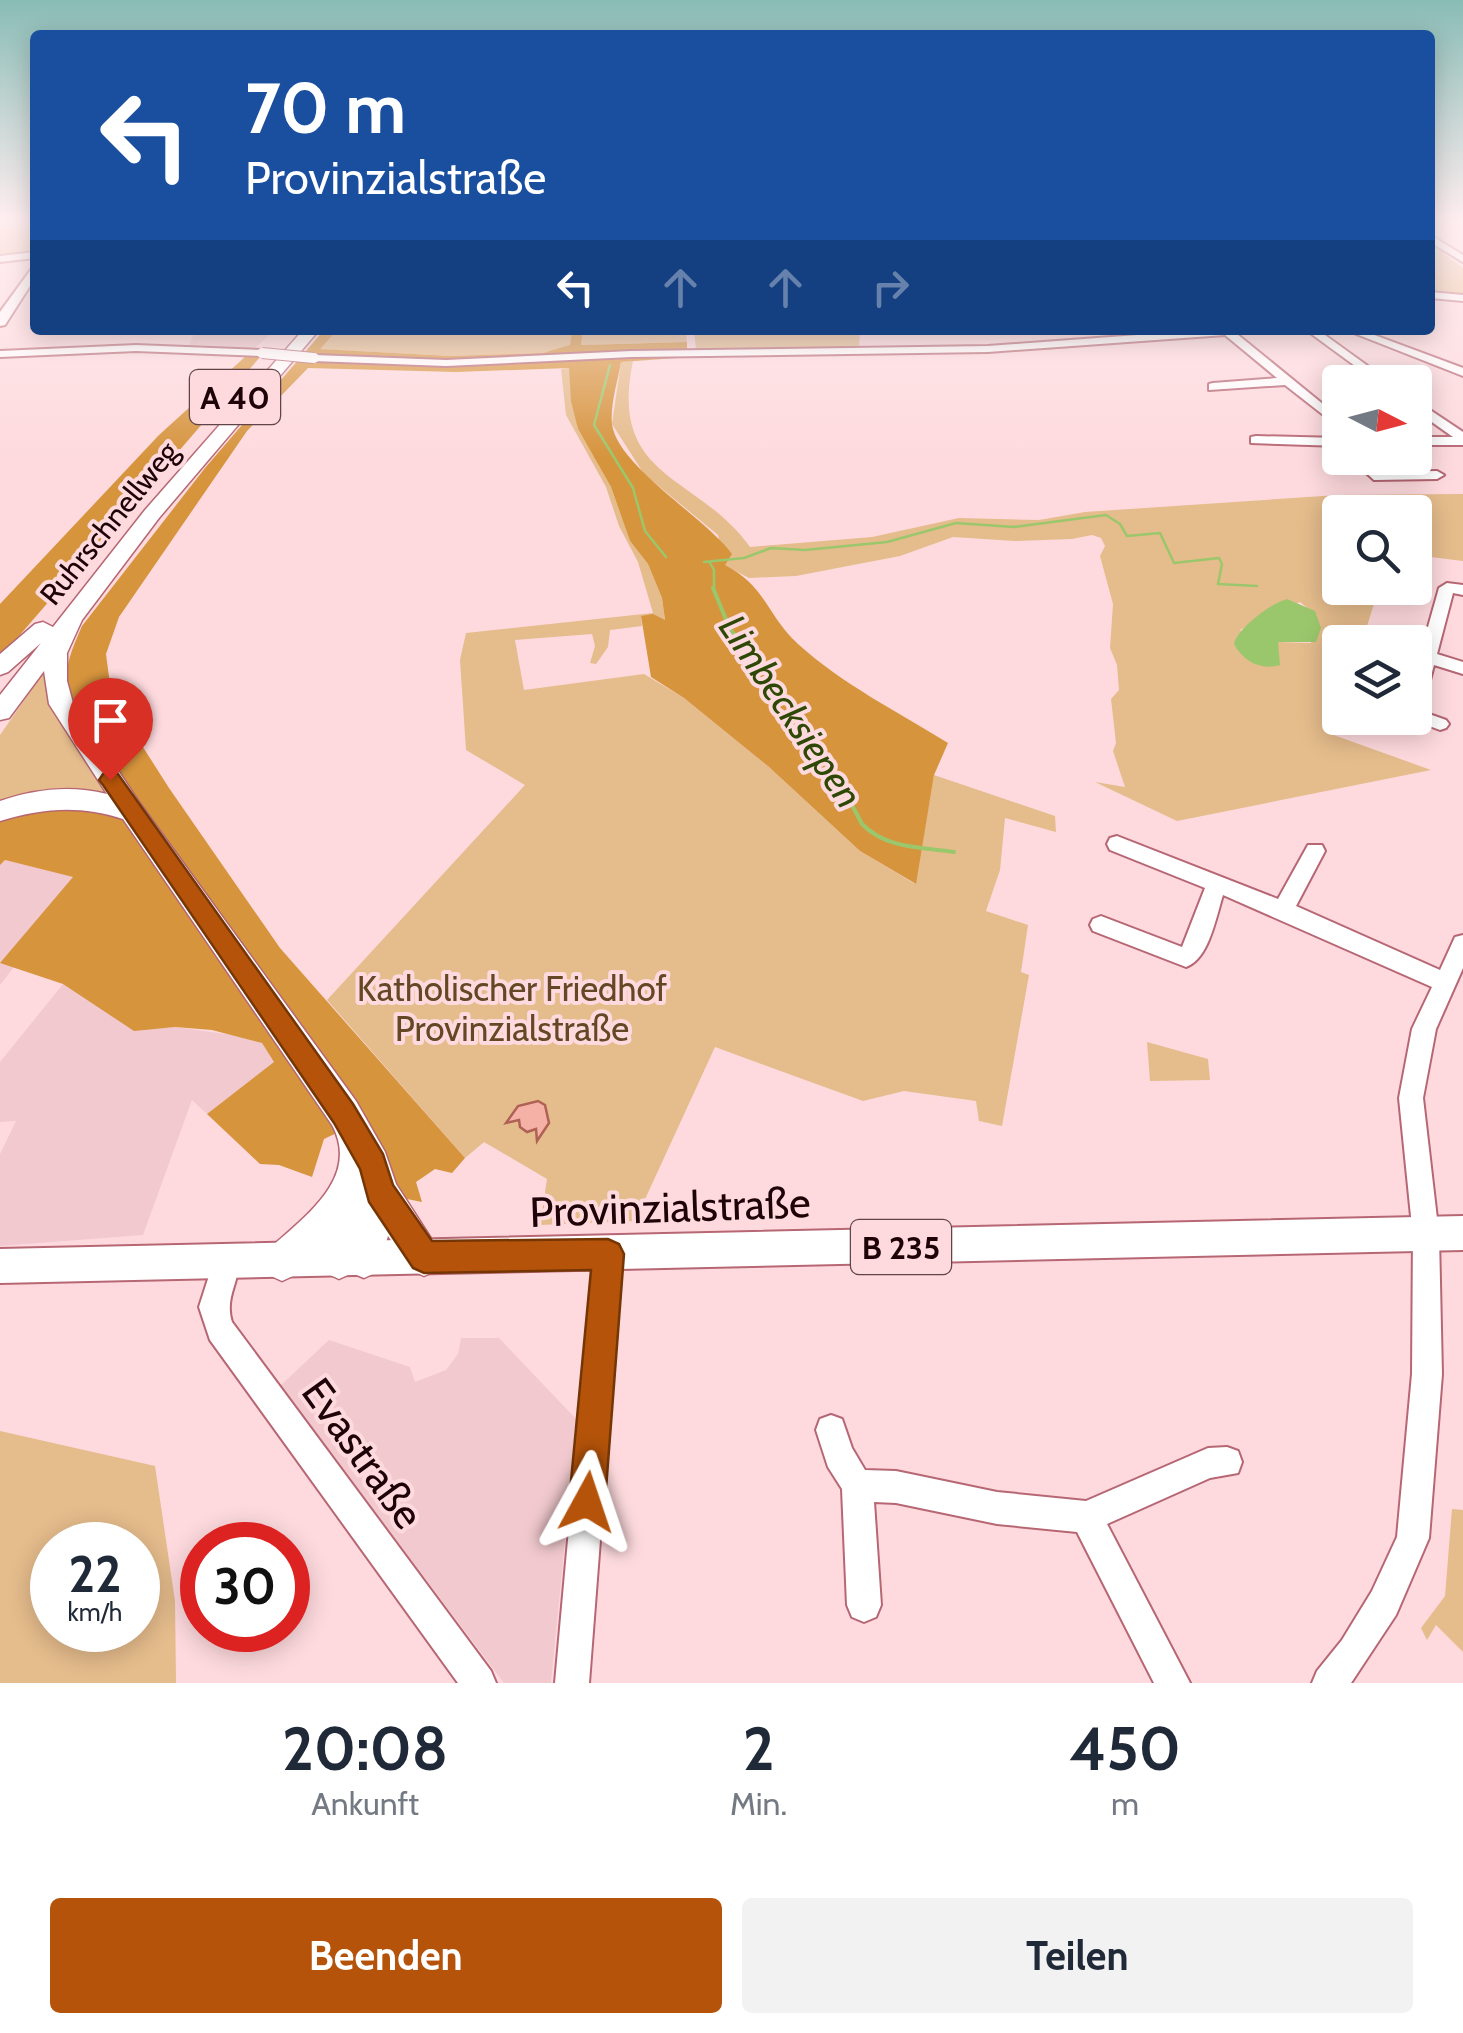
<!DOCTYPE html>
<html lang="de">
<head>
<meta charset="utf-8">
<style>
  :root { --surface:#fff; --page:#f2f2f3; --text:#1f2937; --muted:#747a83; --accent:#b45309 }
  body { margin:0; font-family:Cabin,sans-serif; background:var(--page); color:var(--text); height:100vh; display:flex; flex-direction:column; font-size:38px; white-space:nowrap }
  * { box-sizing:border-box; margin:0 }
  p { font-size:32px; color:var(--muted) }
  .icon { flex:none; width:55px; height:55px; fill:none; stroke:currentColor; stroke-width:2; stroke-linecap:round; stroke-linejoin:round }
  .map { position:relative; height:1683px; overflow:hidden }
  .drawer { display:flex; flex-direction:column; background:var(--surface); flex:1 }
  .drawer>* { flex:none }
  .guide { position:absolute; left:30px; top:30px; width:1405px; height:305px; border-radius:10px; box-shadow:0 5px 25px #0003; background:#1a4fa0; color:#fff; overflow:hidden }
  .needle { width:65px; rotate:96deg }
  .fabs { position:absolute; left:1322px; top:365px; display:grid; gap:20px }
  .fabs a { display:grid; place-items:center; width:110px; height:110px; border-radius:10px; background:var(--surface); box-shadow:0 5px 25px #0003; font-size:50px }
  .speed { position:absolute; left:30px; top:1522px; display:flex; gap:20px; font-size:50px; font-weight:700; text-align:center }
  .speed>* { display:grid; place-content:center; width:130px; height:130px; border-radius:50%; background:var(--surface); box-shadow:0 5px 25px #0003; line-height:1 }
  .speed small { font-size:25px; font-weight:400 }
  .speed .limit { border:15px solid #d22; background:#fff; color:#111 }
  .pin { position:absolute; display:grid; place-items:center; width:85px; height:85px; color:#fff; margin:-102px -42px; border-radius:50% 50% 50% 0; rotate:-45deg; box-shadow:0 0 10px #0007 }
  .pin .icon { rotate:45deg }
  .me { position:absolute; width:110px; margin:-55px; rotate:5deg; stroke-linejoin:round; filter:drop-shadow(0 0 8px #0008) }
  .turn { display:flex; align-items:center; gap:35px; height:210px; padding:0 50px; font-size:45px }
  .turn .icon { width:130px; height:130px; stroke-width:2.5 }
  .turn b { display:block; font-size:70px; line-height:85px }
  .lanes { display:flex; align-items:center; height:95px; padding:0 50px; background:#0003; justify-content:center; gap:50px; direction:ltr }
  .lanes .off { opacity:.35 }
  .eta { display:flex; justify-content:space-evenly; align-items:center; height:170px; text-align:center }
  .eta b { font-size:60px; font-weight:700; line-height:70px }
  .button { display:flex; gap:20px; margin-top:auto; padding:20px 50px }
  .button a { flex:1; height:115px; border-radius:10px; background:var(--accent); color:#fff; font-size:40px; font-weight:700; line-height:115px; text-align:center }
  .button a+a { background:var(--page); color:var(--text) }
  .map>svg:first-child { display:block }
  .built { fill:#f1c9ce }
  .green { fill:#e5bc8c; fill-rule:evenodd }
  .forest { fill:#d6943d }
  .water { fill:#9bc76c }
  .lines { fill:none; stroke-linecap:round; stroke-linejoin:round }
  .stream-far1 { stroke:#9bc76c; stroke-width:2.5 }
  .stream { stroke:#9bc76c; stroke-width:4 }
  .building { fill:#f5b1a5; stroke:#ae6154; stroke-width:2.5 }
  .minor-casing { stroke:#b76774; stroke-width:4 }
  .major-casing { stroke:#b76774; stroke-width:4 }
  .highway-casing { stroke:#b76774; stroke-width:3 }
  .minor { fill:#fff; fill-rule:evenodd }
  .major { fill:#fff; fill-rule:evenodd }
  .highway { fill:#fff; fill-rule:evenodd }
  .minor-bridge-casing { stroke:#b76774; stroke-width:12; stroke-linecap:butt }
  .minor-bridge { stroke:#fff; stroke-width:10 }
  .route { fill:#b45309; stroke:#753606; stroke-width:2.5 }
  .labels { text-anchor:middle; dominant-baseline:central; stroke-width:8; stroke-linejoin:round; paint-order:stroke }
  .far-street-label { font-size:30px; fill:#1e0308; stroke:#fedade }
  .shield { fill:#fedade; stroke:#614448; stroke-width:2.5 }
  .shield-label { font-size:32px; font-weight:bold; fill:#1e0308 }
  .park-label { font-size:35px; fill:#644724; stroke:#fedade }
  .water-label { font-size:38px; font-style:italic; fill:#2e4805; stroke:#fedade }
  .near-street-label { font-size:42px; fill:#1e0308; stroke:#fedade }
</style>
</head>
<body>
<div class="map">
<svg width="1463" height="1683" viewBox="0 0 1463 1683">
  <rect width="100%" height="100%" fill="#fedade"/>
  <path class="built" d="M196,330H274L251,352L187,349Z
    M5,860L74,877L1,963L14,967L0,985V865Z
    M89,963L134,1030L175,1027L240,1036L262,1043L275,1062L207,1114L192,1100L143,1235L0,1246V1154L16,1121L0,1122V1062L63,984Z
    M461,1338H499L577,1420L551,1683H504L280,1386L329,1340L410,1367L415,1382L446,1370L458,1354Z"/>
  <path class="green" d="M0,222H35V244L30,252L0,257Z
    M1430,244L1446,253H1442L1463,268V296L1430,293Z
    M337,330H572L570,346L543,353L451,356L318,349Z
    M583,330H686L687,342L581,345Z
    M694,330H860L859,348L1000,345L1140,335L1133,343L1044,350L703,356L633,361C608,480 697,473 750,547L872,537L959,518L1039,520L1085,512L1338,495L1463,494V561L1415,555V512H1340V588H1379L1362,642H1340V708L1331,734L1431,770L1177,821L1095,782L1125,787L1113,751L1116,743L1111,699L1119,690L1117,665L1110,648L1113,604L1100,556L1105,546L1101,538L1092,535L1072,539L1015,541L953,537L900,556L796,576L749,578L724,565L718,535L644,474L612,424L621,362L676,358L696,350ZM1300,602L1317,616L1311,643L1278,642V660L1240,630Z
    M569,368L578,429L611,487L630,541L648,564L662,598L665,621L641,616L642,626L610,630L608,647L596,664L590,663L595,646L592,634L515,640L524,690L644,674L684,698L769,767L860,851L915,884L934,775L1055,816L1056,832L1005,818L1000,870L986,911L1028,925L1021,972L1029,975L1002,1126L979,1121L976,1101L904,1091L863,1101L715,1047L635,1221L540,1225L547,1179L484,1142L465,1158L327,1000L525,785L466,750L460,660L466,633L653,613L638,562L619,526L606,487L566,415L561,369Z
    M51,662L47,699L112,795L61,790L0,805V735Z
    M1147,1042L1208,1059L1210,1080L1150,1081Z
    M0,1431L155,1466L175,1601L176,1683H0ZM52,1545H138V1630H52Z
    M1452,1509L1463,1510V1652L1436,1625L1427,1640L1421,1628L1445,1596Z"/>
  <path class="forest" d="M324,330H337L320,349L451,356L543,353L570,345L572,330H583L581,345L687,342V350L676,358L621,362C618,380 610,405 612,424C617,466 706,518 732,554L725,565C767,587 767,616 798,644C842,684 898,712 948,743L934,775L916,884L860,851L769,767L684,698L651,677L641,616L653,614L665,620L662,598L648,564L630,541L611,487L578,429L571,401L569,368L456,372L308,368L247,431L119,617L106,654L109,677L120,711L169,788L280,948L465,1158L452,1173L435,1169L416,1182L422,1202L402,1198L366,1119L324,1139L312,1177L279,1165L260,1164L207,1114L274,1062L262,1043L212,1030L175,1027L134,1031L63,984L0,963L73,877L5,860L0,865V817L86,804L115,817L139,802C119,772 70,715 67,679C66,660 75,643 82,626L205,468Z
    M246,356L260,357L0,658V604L159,435Z"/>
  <path class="water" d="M1287,599L1315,611L1321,628L1316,642H1278L1280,665C1261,671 1243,661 1234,644C1237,629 1271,603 1287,599Z"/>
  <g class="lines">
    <path class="stream-far1" d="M610,365L594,425L633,488L645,531L666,557
      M704,562L744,558L771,548L805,550L887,542L956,523L1014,527L1106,515L1120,524L1127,536L1160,533L1174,563L1219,558L1222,564L1218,584L1257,586
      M710,563L714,570V591"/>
    <path class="stream" d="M713,588L730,629L815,735L862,824C886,849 922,847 954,852"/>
  </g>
  <path class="building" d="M538,1101L545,1105L549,1123L537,1141L536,1129L527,1132L520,1127L519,1120L506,1123L518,1106Z"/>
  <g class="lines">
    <defs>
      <path id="minor" d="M1430,235L1463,255V262L1430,242Z
        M35,252V258L0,262V256Z
        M1430,292L1463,295V301L1430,298Z
        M1205,330H1256L1237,334L1340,418V428L1285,385L1209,390V384L1213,383L1277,378L1225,335L988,352L631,357L446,366L314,361L308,358L314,355L446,360L631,351L988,346Z
        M1306,330H1318L1390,382H1377Z
        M1346,330H1361L1463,368V376Z
        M136,345L262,350L268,353L262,356L136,351L0,357V351Z
        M1415,400L1463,432V445H1415V437H1453L1415,410Z
        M1256,436L1340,438V446L1251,443V437Z
        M1350,458H1364L1378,472L1437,471L1444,475L1437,479L1374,480Z
        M1447,583L1463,585V595L1453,593L1437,654L1463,662V674L1434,665L1424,703L1415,709L1446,720L1449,724L1446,728L1440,730L1408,718H1415V673L1439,588Z
        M1117,836L1278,899L1308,845H1322L1325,851L1296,906L1440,970L1455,937L1463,935V968L1436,1029L1423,1098L1439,1236L1442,1374L1429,1538L1396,1615L1351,1683H1312L1317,1671L1342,1640L1372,1591L1397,1537L1412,1374L1413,1236L1399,1098L1412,1029L1432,987L1223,895C1216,917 1209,959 1186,967L1093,931L1090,925L1093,919L1101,916L1182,947L1205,888L1110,850L1107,844L1110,838Z
        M608,1240L618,1244L622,1254L589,1683H555L594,1254L598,1244Z
        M226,1250L236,1254C245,1277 223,1294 232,1322L491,1671L496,1683H458L210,1340L199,1307L216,1254Z
        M831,1415L842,1419L852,1448L865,1470L896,1471L997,1492L1086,1501L1208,1448L1227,1447L1238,1451L1242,1462L1238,1473L1210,1478L1107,1524L1190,1683H1154L1077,1532L997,1524L896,1503L874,1502L881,1605L876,1617L864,1622L852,1617L847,1605L842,1489L828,1467L816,1430L820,1419Z"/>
      <path id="major" d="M35,264V278L5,325L0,326V312Z
        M1463,1216V1250L0,1283V1249Z"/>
      <path id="highway" d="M303,330H319L159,518L82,620L67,653V681L73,703L141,805L356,1101L385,1152L396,1184L443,1257L437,1270L424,1276L411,1270L388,1236L377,1272L364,1278L352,1273L339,1279L326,1273L320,1260L322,1250L295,1275L282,1281L269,1275L263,1262L269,1249C304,1217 361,1178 332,1125L123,819C80,805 43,808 0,821V801C36,789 70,785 107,794L49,704L44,671L9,718L0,720V695L41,643L8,672L0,675V654L35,624L43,622L53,627L145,510Z"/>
    </defs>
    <use href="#minor" class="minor-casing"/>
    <use href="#major" class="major-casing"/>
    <use href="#highway" class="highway-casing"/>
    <use href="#minor" class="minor"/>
    <use href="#major" class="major"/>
    <use href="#highway" class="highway"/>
    <defs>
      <path id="minor-bridge" d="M262,353L314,358"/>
    </defs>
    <use href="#minor-bridge" class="minor-bridge-casing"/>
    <use href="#minor-bridge" class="minor-bridge"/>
  </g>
  <linearGradient id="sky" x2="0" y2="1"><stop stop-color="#89bcb6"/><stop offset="0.48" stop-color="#ffeef0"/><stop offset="1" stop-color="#ffeef0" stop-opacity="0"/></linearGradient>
  <rect width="1463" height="458" fill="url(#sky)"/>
  <path class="route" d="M110,772L118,774L353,1104L383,1154L393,1185L432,1241L608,1239L619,1244L624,1254L605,1502L600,1515L587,1520L574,1515L569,1502L591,1270L424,1273L413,1268L369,1202L360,1169L334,1123L103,785L99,780L103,774Z"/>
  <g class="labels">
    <g class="far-street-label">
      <text transform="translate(109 523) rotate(-51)">Ruhrschnellweg</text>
    </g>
    <g class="shield">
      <rect x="190" y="370" width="90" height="54" rx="8"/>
      <rect x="851" y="1220" width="100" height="54" rx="8"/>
    </g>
    <g class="shield-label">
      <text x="235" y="397">A 40</text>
      <text x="901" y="1247">B 235</text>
    </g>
    <g class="park-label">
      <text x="512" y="988">Katholischer Friedhof<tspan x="512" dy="40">Provinzialstraße</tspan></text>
    </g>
    <g class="water-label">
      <text transform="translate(791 711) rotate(56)">Limbecksiepen</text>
    </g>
    <g class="near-street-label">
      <text transform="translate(670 1207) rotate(-2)">Provinzialstraße</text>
      <text transform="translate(363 1453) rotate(54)">Evastraße</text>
    </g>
  </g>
</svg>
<div class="fabs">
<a><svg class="needle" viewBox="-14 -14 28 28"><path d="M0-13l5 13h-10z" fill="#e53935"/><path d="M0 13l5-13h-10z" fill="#747a83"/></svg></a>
<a><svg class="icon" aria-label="search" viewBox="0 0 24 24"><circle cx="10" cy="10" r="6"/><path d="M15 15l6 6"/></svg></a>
<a><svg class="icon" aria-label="layers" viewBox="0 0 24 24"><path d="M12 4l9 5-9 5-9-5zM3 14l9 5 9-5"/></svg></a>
</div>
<div class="speed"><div>22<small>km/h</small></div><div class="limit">30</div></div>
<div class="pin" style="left:110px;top:780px;background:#d93025"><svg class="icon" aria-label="arrive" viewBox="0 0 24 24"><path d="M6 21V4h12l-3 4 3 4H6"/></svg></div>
<svg class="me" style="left:587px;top:1502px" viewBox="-20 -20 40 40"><path d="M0-17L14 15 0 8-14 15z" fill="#b45309" stroke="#fff" stroke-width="4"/></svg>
<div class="guide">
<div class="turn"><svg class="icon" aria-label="left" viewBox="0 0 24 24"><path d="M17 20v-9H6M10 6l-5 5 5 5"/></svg><div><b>70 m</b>Provinzialstraße</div></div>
<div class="lanes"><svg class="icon" aria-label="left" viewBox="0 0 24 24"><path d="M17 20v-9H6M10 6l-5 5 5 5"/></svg><svg class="icon off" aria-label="ahead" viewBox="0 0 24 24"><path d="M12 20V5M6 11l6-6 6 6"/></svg><svg class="icon off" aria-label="ahead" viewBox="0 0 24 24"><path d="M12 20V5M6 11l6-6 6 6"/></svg><svg class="icon off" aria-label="right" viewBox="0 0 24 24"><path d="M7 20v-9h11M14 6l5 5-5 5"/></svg></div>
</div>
</div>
<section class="drawer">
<div class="eta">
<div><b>20:08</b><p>Ankunft</p></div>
<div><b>2</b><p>Min.</p></div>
<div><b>450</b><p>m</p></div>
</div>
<div class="button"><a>Beenden</a><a>Teilen</a></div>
</section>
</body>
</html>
